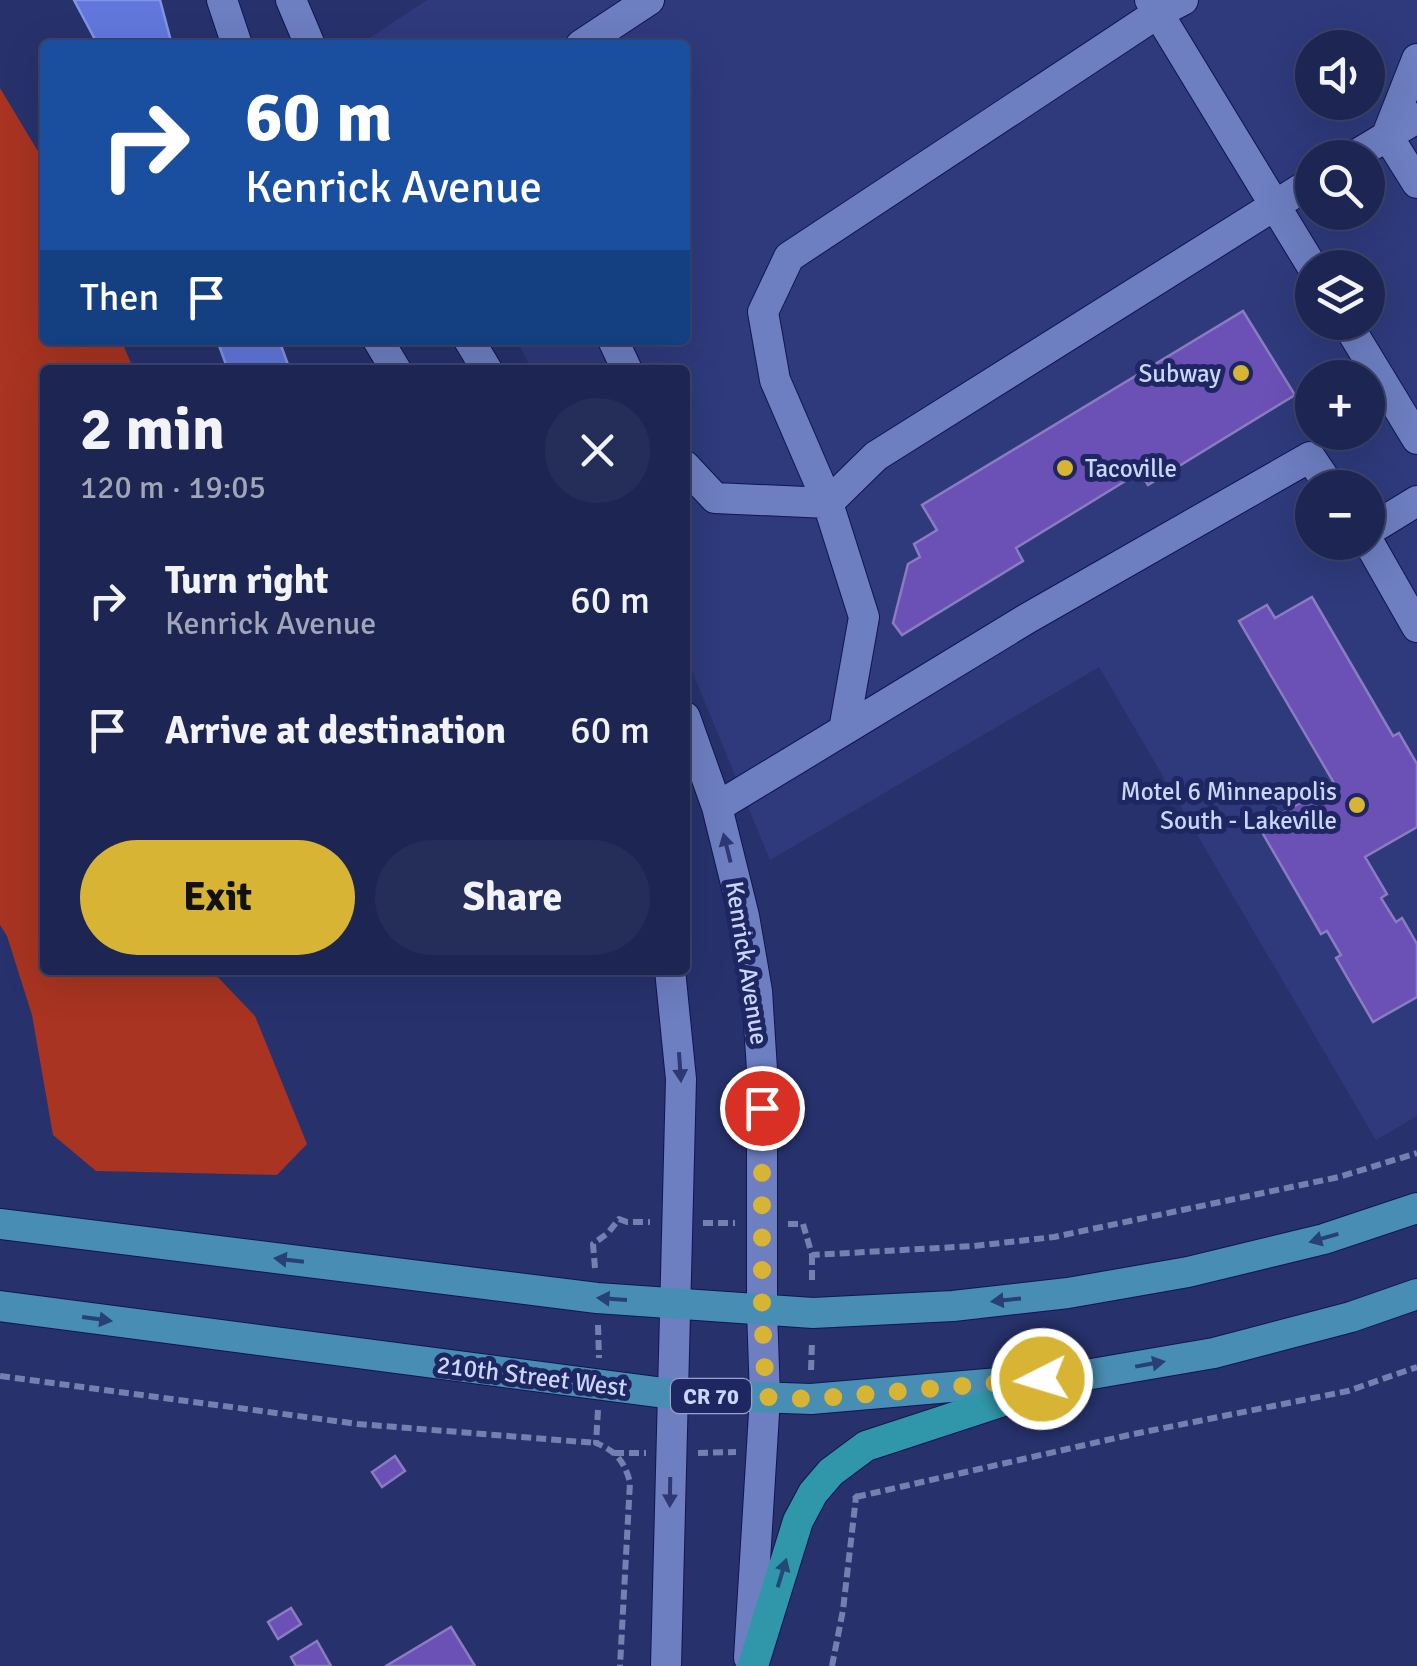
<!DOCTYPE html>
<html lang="en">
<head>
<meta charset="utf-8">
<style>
  :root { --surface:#1d2652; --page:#252e59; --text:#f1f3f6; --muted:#a0a5b8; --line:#3b4369; --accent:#d8b434 }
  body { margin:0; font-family:Signika,sans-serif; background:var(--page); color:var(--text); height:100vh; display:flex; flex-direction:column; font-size:38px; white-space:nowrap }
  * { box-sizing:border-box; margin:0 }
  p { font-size:32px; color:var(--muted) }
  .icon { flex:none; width:55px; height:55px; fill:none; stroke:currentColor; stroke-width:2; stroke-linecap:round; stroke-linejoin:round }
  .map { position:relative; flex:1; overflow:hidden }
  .sheet { position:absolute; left:40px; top:365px; width:650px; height:610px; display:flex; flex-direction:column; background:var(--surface); border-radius:10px; box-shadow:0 10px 40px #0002,0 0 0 2px var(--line) }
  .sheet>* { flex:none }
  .top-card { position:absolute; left:40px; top:40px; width:650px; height:305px; border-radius:10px; box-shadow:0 10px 40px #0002,0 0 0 2px var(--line); background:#1a4fa0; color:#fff; overflow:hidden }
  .fabs { position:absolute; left:1295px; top:30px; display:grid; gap:20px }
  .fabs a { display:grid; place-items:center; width:90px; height:90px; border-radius:50%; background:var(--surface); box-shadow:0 10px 40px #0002,0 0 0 2px var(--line); font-size:50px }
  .pin { position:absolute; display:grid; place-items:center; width:85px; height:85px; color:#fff; margin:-42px; border:5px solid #fff; border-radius:50%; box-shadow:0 2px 10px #0007 }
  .me { position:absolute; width:110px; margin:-55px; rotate:265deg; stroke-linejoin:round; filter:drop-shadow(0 0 8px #0008) }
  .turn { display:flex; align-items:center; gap:35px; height:210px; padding:0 40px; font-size:45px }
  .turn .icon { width:130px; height:130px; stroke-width:2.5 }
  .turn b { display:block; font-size:70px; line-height:85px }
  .then { display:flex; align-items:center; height:95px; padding:0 40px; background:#0003; gap:20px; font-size:38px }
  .round { display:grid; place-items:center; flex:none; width:105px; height:105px; border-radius:52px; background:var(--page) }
  .headline { display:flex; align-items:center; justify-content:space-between; height:170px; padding:0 40px }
  h1 { font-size:60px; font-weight:700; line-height:75px }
  .cta { display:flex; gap:20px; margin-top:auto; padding:20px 40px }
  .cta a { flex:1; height:115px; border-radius:60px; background:var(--accent); color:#111; font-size:40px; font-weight:700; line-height:115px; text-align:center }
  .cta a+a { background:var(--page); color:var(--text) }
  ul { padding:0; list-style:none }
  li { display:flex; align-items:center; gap:30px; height:130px; padding:0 40px }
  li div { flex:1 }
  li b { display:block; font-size:38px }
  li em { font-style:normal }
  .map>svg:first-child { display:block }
  .built { fill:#2e3a7c; fill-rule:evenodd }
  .forest { fill:#a83421 }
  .water { fill:#6177dc; stroke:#8194e5; stroke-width:2.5 }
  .building { fill:#6b50b6; stroke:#897cc1; stroke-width:2.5 }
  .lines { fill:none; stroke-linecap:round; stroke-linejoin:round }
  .minor-casing { stroke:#11164f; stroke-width:32 }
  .major-casing { stroke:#11164f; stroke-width:32 }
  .highway-casing { stroke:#11164f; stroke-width:32 }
  .path { stroke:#7580b0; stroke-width:6; stroke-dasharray:10 5; stroke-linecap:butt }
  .minor { stroke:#6d7ec1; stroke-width:30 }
  .major { stroke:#488db3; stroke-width:30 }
  .highway { stroke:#3097aa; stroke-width:30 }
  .oneway { fill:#2e3874 }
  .oneway2 { fill:#284076 }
  .oneway3 { fill:#234977 }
  .route { stroke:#d8b434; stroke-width:18; stroke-dasharray:0 32.4 }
  .poi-dot { fill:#d8b434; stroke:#1e2761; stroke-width:4 }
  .labels { text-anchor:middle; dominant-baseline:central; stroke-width:10; stroke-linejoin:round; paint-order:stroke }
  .shield { fill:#1e2761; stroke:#97a2cc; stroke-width:2.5 }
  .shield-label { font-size:22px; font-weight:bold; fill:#cbd6fa }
  .poi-label { font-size:25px; fill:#cbd6fa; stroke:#1e2761; text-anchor:end }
  .street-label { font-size:25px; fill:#cbd6fa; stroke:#1e2761 }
</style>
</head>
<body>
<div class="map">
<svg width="1417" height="1666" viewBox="0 0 1417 1666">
  <rect width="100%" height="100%" fill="#27326d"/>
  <path class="built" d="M427,0H1417V1116L1376,1140L1099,667L770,860L685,654V370H532L516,340H685V45H359ZM1312,48H1368V102H1312ZM1312,158H1368V212H1312ZM1312,268H1368V322H1312ZM1312,378H1368V432H1312ZM1312,488H1368V542H1312Z"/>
  <path class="forest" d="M0,88L45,163V340H121L134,370H45V970H211L255,1016L307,1144L277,1175L96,1171L53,1135L32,1015L7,936L0,925Z"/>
  <path class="water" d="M74,0H160L172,45H98Z
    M217,340H279L290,370H228Z"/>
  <path class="building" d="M1243,311L1295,395L1148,485L1140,472L1016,548L1023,561L902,635L893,623L908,564L920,557L914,544L937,530L922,505Z
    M1312,597L1393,736L1399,733L1417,764V827L1365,857L1387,894L1381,898L1396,922L1402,918L1417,944V997L1373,1022L1336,958L1341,955L1327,931L1321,934L1259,827L1334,783L1239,621L1267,605L1275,618Z
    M395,1456L405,1471L382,1487L372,1472Z
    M291,1608L301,1624L278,1639L268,1622Z
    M451,1627L475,1666H386Z
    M317,1641L331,1666H296L291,1657Z"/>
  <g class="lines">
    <defs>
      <path id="minor" d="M222,0L237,45
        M291,0L310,45
        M1150,0L1313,268
        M1183,0L1158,13L789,257L763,312L775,380L828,503L876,456L1312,182
        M581,45L649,0
        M1387,135L1417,59
        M1387,135L1417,183
        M1351,158L1417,118
        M1346,322L1417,439
        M378,340L396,370
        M469,340L487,370
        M613,340L627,370
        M685,466L715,498L828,503L864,617L844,730L717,807
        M1368,531L1417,501
        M1368,541L1417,627
        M685,717L717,807L744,916L757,991L762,1070V1310L765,1397L749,1658
        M844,730L1028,618L1310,457L1331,488
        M666,1666L681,1079L670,970"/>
      <path id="major" d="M0,1224L597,1298L813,1313L953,1306L1068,1293L1188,1272L1324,1239L1417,1208
        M0,1306L672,1394L811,1399L1080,1376L1214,1353L1351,1317L1417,1294"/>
      <path id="highway" d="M753,1666L798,1521L813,1493L831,1472L866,1446L1080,1376"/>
    </defs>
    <use href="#minor" class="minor-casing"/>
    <use href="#major" class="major-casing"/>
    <use href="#highway" class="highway-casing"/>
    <path class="path" d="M703,1223H735
      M788,1224H803L812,1255L974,1246L1054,1237L1339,1177L1417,1153
      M812,1255V1285
      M595,1268L593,1244L608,1233L619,1219L627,1222H650
      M598,1325L599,1358
      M811,1370L812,1342
      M0,1376L358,1424L596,1443
      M598,1410L596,1443C616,1451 624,1461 630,1482L620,1666
      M614,1453H646
      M698,1453L736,1452
      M856,1497L1129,1435L1348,1391L1417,1367
      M832,1666L843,1610L856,1497L854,1495"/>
    <use href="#minor" class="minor"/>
    <use href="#major" class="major"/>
    <use href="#highway" class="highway"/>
  </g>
  <defs><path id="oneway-solid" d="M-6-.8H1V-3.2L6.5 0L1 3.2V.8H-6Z" transform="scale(2.5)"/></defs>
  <g class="oneway">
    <use href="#oneway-solid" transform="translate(727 848) rotate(-104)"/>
    <use href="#oneway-solid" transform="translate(680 1067) rotate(86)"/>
    <use href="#oneway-solid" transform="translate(670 1492) rotate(91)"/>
  </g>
  <g class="oneway2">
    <use href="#oneway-solid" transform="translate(1324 1238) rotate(164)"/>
    <use href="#oneway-solid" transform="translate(289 1260) rotate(-173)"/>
    <use href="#oneway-solid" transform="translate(612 1299) rotate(-176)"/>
    <use href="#oneway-solid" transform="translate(1006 1300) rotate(174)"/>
    <use href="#oneway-solid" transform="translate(97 1319) rotate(8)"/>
    <use href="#oneway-solid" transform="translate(1150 1364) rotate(-10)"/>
  </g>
  <use class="oneway3" href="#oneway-solid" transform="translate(782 1573) rotate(-73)"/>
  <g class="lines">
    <path class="route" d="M762,1108V1310L766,1397L811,1399L1042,1379"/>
  </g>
  <g class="poi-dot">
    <circle cx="1241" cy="373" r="10"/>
    <circle cx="1065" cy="468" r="10"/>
    <circle cx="1357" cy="805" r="10"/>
  </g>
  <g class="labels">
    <rect class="shield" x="671" y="1379" width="80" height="34" rx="8"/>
    <g class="shield-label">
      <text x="711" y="1396">CR 70</text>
    </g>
    <g class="poi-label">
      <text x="1221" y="373">Subway</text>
      <text x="1085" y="468" text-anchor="start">Tacoville</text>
      <text x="1337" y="791">Motel 6 Minneapolis<tspan x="1337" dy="29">South - Lakeville</tspan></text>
    </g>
    <g class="street-label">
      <text transform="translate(747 963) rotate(81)">Kenrick Avenue</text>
      <text transform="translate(532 1376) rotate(7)">210th Street West</text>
    </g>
  </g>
</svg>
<div class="fabs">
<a><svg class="icon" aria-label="sound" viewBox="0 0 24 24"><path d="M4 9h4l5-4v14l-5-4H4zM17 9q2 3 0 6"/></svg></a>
<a><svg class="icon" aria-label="search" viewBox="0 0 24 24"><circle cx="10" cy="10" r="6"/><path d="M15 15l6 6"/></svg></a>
<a><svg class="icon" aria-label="layers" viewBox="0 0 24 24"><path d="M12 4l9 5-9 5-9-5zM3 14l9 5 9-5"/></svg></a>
<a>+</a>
<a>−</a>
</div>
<div class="pin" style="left:762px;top:1108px;background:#d93025"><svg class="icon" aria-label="arrive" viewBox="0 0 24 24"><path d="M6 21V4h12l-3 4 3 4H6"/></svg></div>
<svg class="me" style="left:1042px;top:1379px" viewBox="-20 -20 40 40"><circle r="17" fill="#d8b434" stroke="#fff" stroke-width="3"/><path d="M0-11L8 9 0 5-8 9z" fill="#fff"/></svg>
<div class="top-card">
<div class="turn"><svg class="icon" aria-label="right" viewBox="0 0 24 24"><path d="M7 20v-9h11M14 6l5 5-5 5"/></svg><div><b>60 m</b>Kenrick Avenue</div></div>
<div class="then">Then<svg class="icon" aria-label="arrive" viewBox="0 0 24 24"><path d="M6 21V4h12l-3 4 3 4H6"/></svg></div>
</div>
<section class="sheet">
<div class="headline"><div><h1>2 min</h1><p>120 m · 19:05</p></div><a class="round"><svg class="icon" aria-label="close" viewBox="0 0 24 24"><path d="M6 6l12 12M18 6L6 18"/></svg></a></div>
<ul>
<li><svg class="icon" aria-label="right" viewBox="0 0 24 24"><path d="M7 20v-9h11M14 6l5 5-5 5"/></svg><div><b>Turn right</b><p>Kenrick Avenue</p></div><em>60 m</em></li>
<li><svg class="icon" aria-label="arrive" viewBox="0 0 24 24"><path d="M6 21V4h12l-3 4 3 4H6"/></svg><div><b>Arrive at destination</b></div><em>60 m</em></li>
</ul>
<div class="cta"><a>Exit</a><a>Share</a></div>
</section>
</div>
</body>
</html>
